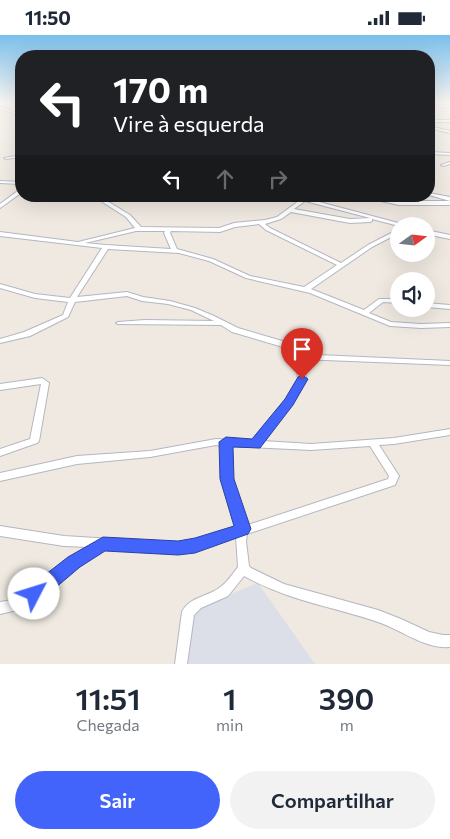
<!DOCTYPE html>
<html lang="pt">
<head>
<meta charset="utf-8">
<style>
  :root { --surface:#fff; --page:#f2f2f3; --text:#1f2937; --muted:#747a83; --accent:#4264fb }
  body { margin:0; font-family:Commissioner,sans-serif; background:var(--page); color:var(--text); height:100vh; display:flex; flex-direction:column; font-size:19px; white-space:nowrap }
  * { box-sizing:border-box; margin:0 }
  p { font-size:16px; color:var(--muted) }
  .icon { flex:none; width:28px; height:28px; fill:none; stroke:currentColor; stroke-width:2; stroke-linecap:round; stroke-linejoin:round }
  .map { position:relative; height:629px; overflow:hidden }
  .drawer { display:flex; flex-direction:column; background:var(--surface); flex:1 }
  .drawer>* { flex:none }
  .guide { position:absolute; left:15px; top:15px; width:420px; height:152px; border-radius:20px; box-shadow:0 5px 20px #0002; background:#202124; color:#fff; overflow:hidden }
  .needle { width:32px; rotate:75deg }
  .fabs { position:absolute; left:390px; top:182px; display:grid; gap:10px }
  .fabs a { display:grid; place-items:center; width:45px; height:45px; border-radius:50%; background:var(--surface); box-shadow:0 5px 20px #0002; font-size:25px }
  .pin { position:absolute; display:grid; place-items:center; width:42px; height:42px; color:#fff; margin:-51px -21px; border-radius:50% 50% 50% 0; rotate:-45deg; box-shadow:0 0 5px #0007 }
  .pin .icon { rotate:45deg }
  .me { position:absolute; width:55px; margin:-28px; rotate:50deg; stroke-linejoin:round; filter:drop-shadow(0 0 4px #0008) }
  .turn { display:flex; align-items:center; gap:18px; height:105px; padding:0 15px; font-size:22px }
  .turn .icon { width:65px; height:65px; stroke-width:2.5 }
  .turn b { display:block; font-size:35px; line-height:42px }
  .lanes { display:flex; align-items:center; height:48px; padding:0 15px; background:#0003; justify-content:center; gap:25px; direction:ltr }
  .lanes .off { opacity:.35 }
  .eta { display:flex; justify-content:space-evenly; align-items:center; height:85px; text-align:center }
  .eta b { font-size:30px; font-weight:600; line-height:35px }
  .cta { display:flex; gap:10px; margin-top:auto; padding:10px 15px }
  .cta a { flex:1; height:58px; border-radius:30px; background:var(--accent); color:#fff; font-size:20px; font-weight:600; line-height:58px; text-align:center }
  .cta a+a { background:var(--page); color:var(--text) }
  .status { display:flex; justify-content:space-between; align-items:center; height:35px; padding:0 25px; background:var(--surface); direction:ltr }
  .status svg { height:14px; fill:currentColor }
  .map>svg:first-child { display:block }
  .airport { fill:#dcdee8 }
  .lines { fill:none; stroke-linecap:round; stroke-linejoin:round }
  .minor-casing { stroke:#b4b7c1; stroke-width:2 }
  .minor { fill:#fff; fill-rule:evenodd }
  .route { fill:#4264fb; stroke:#2b41a3 }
</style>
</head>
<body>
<div class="status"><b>11:50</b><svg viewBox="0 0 49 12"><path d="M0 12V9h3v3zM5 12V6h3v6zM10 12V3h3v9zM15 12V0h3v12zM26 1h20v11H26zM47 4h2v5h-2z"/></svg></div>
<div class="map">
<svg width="450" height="629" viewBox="0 0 450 629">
  <rect width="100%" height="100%" fill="#efe9e1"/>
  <path class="airport" d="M258,548L315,629H184L192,575Z"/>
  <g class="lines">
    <defs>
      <path id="minor" d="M429,69L450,71V73L429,71Z
        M0,72L21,79V81L0,74Z
        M429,85H450V87H429Z
        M429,91L450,96V98L429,93Z
        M429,117L450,118V120L429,119Z
        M21,120V122L6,124L4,123Z
        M450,127V129L443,131L441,130Z
        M0,146L21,147V149L0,148Z
        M19,155H21V158L0,173V169Z
        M429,158L450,162V166L429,160Z
        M93,161H99L130,180L141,192L219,193L234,188L265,185L277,182L300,165L290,161L303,162L310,161L308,164L406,190L407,191H399L372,184V186L370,187L350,188L291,177L281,184L265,189L270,193L341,228L368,210L399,194V198L372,212L311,254L364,275L379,264H399V268L383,267L369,278L391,287L421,289L450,288V292L421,293L390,291L310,258L246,243L209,226L179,218L108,214L77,262L127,257L143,262L170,266L195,273L214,281L238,293L289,308L297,319L450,326V330L300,324L305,335L306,344L292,369L263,406L311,409L394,403L450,394V400L394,409L379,410L399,441L395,450L247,499L246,506L249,531L251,533L284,549L378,575L401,584L429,597L443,600H450V612C424,614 402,595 378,587C331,571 289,566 244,541L228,561L201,573L194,580L187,629H175L182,577C189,562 207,562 219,553C227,548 233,538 238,532L236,502L211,511L178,518L105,513L62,543L26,573L0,579V567L19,564L54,535L89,512L64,511L0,501V491L64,501L178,508L211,501L238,493V491L222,444V411L216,410L150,422L77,429L0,446V438L77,421L150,416L216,404L254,406L286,365L298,344L297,335L291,322L283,312L232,297L221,290L118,289L116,288L118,287L145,285L214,286L191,275L168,269L142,266L127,261L75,267L68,282L30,301L0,308V304L24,297L63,280L68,267L35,263L0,253V249L35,259L70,263L102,213L0,201V197L78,207L135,193L126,182ZM305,166L370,183L350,184L294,174ZM259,189L266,195L337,230L304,252L250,241L213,224L177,214L170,198L171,196L220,197L235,192ZM136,196H165L164,198L171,214L106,210L85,208ZM231,411L311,415L370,411L389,441L388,444L248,490L232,444Z
        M358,161H370L399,166H450V170H399Z
        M426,195L450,200V204L426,199Z
        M426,268L450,270V274L426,272Z
        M42,343L49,348L39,406L37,408L0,421V414L30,404L41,349L0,355V349Z"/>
    </defs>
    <use href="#minor" class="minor-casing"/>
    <use href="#minor" class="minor"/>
  </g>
  <linearGradient id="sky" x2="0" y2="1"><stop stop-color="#7abfeb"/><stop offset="0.43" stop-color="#f8f5f2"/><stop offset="1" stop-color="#f8f5f2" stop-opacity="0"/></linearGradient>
  <rect width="450" height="155" fill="url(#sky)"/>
  <path class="route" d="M302,340L308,344L293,370L260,413L233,412L234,444L251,494L248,499L195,518L178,520L105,516L80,532L41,565L34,567L28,565L26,559L28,553L68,522L103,502L178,506L195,503L234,491L220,444L219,407L226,402L252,404L285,364L298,342Z"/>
</svg>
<div class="fabs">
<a><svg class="needle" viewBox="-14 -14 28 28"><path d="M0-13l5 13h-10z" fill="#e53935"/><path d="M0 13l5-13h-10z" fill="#747a83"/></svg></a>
<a><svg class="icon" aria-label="sound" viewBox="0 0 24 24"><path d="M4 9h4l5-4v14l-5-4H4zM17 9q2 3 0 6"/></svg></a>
</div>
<div class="pin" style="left:302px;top:344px;background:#d93025"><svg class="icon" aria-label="arrive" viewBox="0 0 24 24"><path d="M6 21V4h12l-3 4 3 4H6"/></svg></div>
<svg class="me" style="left:34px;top:559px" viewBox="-20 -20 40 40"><circle r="19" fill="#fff"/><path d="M0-13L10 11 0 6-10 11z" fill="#4264fb"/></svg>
<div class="guide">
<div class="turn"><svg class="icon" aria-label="left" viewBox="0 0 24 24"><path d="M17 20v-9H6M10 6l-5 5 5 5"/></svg><div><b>170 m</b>Vire à esquerda</div></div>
<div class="lanes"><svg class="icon" aria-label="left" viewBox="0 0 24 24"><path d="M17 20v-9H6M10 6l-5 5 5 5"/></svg><svg class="icon off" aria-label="ahead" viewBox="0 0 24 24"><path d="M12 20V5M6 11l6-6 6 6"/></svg><svg class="icon off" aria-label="right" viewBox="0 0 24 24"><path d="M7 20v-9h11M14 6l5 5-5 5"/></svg></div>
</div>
</div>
<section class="drawer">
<div class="eta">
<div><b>11:51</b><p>Chegada</p></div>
<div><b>1</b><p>min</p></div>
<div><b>390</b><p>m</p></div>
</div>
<div class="cta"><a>Sair</a><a>Compartilhar</a></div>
</section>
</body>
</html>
